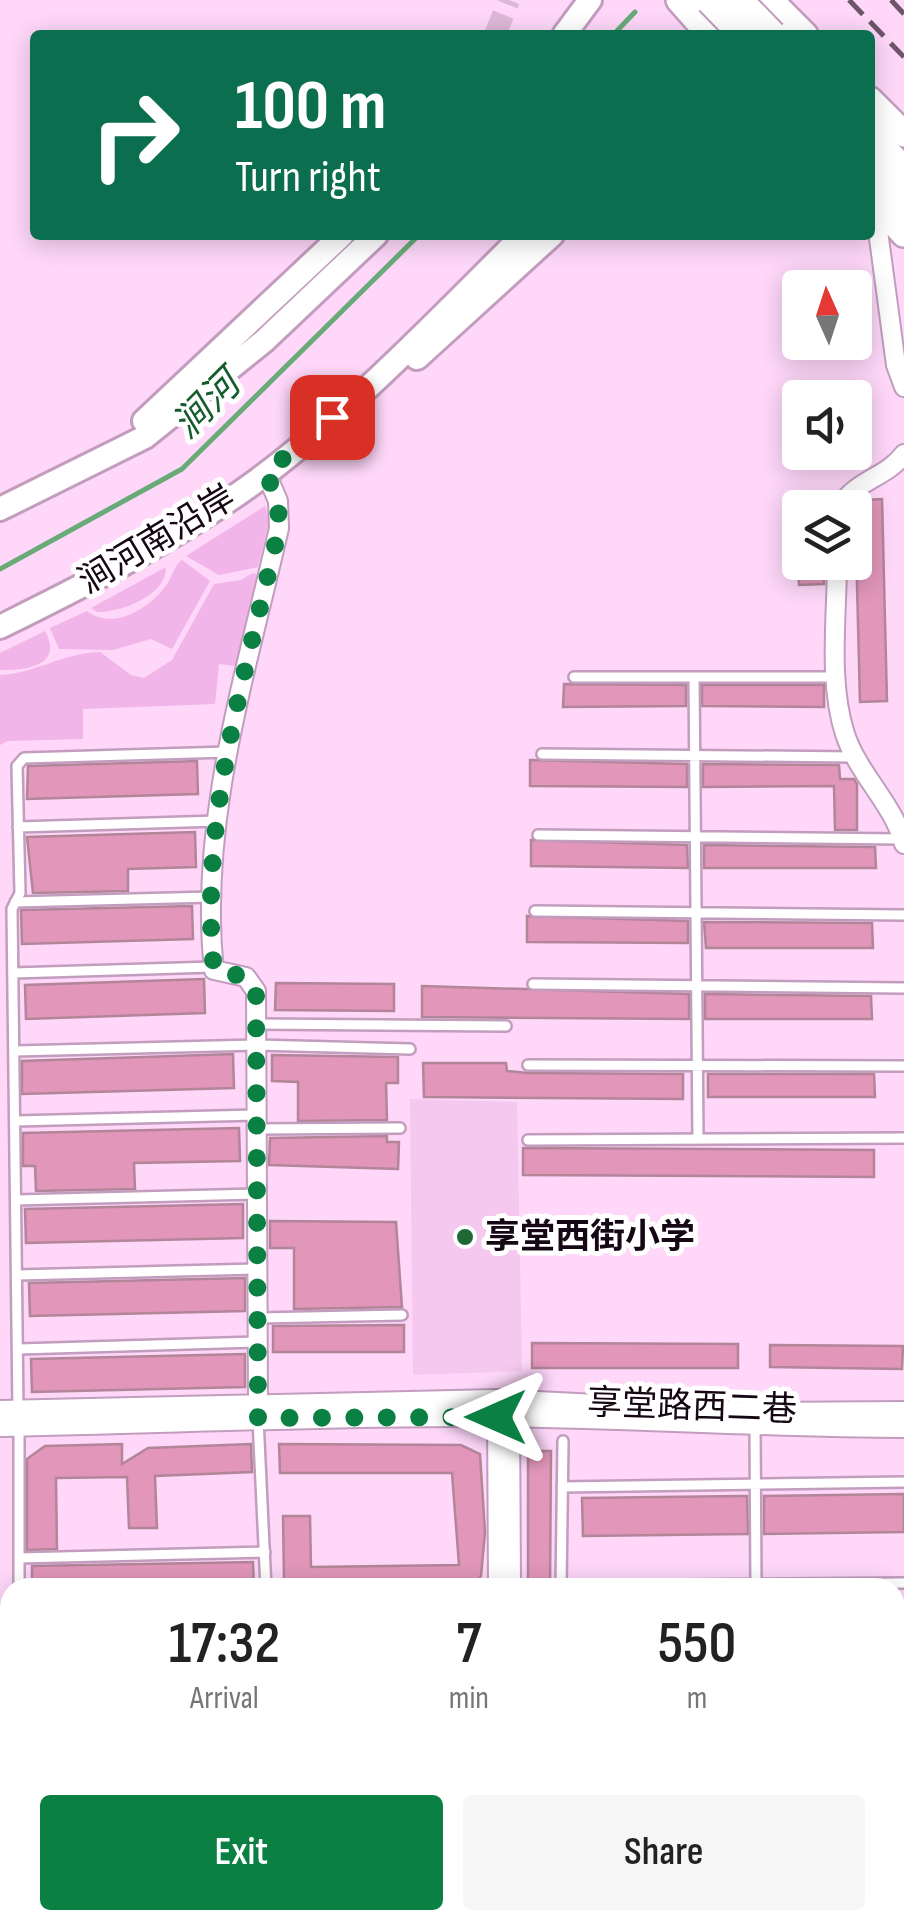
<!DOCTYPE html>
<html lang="en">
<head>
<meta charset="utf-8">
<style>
  :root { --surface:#fff; --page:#f6f6f6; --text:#222; --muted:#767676; --accent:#0b8043 }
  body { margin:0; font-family:"Sofia Sans Condensed","Noto Sans SC",sans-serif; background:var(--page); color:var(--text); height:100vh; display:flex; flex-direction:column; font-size:38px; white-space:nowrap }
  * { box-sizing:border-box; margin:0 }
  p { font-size:32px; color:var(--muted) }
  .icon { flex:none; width:55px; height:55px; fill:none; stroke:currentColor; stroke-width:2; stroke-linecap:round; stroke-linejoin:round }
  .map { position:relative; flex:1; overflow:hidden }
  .details { position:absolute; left:0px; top:1578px; width:905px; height:352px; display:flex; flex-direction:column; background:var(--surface); border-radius:30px 30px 0 0; box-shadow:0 5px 25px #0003 }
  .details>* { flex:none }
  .banner { position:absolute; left:30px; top:30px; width:845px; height:210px; border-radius:10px; box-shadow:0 5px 25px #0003; background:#0b6e4f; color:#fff; overflow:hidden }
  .needle { width:65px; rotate:357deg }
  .buttons { position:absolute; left:782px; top:270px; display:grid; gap:20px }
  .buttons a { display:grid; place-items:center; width:90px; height:90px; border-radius:10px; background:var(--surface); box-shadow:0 5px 25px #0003; font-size:50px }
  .pin { position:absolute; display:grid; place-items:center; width:85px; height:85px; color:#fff; margin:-42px; border-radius:20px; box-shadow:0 5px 15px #0006 }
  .me { position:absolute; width:110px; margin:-55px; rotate:270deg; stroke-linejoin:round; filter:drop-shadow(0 0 8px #0008) }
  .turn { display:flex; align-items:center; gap:35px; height:210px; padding:0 40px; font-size:45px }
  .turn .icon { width:130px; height:130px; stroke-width:2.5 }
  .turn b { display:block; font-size:70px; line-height:85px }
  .eta { display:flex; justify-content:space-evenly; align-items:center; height:170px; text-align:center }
  .eta b { font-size:60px; font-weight:600; line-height:70px }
  .button { display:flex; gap:20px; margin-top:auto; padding:20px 40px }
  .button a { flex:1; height:115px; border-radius:10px; background:var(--accent); color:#fff; font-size:40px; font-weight:600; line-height:115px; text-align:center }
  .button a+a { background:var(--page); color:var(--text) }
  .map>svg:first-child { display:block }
  .built { fill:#f5c8ef }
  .green { fill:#f1b5ea }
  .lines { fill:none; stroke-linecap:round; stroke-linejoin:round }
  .stream { stroke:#69ab78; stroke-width:5 }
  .building { fill:#e296ba; stroke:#b28599; stroke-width:2.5 }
  .tertiary-tunnel { stroke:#dbb8d7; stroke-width:22; stroke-dasharray:22 11; stroke-linecap:butt }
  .service-casing { stroke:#c29dbe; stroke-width:14 }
  .minor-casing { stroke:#c29dbe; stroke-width:22 }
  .tertiary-casing { stroke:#c29dbe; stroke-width:28 }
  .secondary-casing { stroke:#c29dbe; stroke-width:30 }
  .primary-casing { stroke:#c29dbe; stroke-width:32 }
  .service { stroke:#fff; stroke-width:9 }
  .minor { stroke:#fff; stroke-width:18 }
  .tertiary { stroke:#fff; stroke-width:22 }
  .secondary { stroke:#fff; stroke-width:25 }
  .primary { stroke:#fff; stroke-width:28 }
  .rail { stroke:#6d566a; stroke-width:5; stroke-dasharray:20 10; stroke-linecap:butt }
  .primary-bridge-casing { stroke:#c29dbe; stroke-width:32; stroke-linecap:butt }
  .primary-bridge { stroke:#fff; stroke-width:28 }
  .route { stroke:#0b8043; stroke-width:18; stroke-dasharray:0 32.4 }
  .poi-dot { fill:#1e6936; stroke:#fff; stroke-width:4 }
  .labels { text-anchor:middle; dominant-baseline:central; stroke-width:10; stroke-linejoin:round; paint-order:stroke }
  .street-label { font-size:35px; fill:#150814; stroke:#fff }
  .poi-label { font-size:35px; font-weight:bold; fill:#150814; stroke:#fff; text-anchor:start }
  .water-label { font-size:38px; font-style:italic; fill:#135d2d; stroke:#fff }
</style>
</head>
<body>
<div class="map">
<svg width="904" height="1928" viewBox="0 0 904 1928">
  <rect width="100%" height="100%" fill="#fed7f9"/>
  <path class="built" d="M410,1099L517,1102L522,1371L413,1375Z
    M523,1920H664V1928H523Z"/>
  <path class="green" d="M265,506L269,521L258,567L219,575L186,556Z
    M182,560L210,581L172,649L151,639L113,650L59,649L50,628L87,611C113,631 148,609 165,587C173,577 173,566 182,560Z
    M166,567C167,595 122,612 97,612L91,608Z
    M253,573L258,575L236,666L219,664L215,704L83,709V739L8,741L0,745V675C37,673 62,653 100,652L131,675L144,678L172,660L214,584L241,580Z
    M45,631C64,666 26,670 0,670V653Z"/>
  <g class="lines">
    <path class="stream" d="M613,35L635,12
      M0,569L182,469L419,235"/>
  </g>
  <path class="building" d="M882,499L887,701L860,702L855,507L863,500Z
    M798,562H824V584L799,585Z
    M564,684L686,685V706L563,707Z
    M702,685H824V707L702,706Z
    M530,760L687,764V787L530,786Z
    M197,761L198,794L27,799L28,766Z
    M703,764L839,765L840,779H854L857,784V830H835L834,786L703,787Z
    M195,832L196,867L128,869V891L33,893L27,837Z
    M531,840L687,845L688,868L531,866Z
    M704,845L875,847L876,868H704Z
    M192,906L193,939L22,944L21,910Z
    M527,916L688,921V943L527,942Z
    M704,922L872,923L873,948H706Z
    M204,979L205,1013L26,1019L25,985Z
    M276,983L394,984V1011L275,1010Z
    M422,986L689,994V1019L422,1017Z
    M705,994L871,996L872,1019H705Z
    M233,1054L234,1088L22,1094V1061Z
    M272,1055L398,1057V1083H386L387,1120L298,1121V1082L272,1081Z
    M423,1063H506L507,1071L528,1073L683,1074V1099L424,1097Z
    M708,1074H874L875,1097H708Z
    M239,1128L240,1161L134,1163L135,1189L36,1191L35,1166H23V1133Z
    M387,1136V1142H399L398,1169L269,1165L270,1138Z
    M523,1148L874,1150V1177L523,1175Z
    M243,1204V1238L26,1243L25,1209Z
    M270,1221L396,1222L402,1307L294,1309V1248H270Z
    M245,1278V1311L30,1316L29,1283Z
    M404,1325V1352H273V1326Z
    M532,1343L738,1344V1368H532Z
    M770,1345L903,1346L902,1369L770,1367Z
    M245,1354V1387L32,1392L31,1359Z
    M122,1444V1464L148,1448L251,1444L252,1472L155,1476L157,1528H129L127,1477L56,1478L57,1549L27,1550V1459L45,1446Z
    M279,1444L461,1445L480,1454L485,1532L481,1576L470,1588H294V1580H284L283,1516H310L311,1567L459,1565L452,1473H280Z
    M528,1451H551L550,1588H528Z
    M904,1494V1532L764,1534V1496Z
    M741,1496H747L748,1534L583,1536L582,1498Z
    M253,1562L254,1588H32V1566Z"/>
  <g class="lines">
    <path class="tertiary-tunnel" d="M495,35L509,0"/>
    <defs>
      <path id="service" d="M574,677H836
        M694,677L698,1139
        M542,754L854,757
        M18,827L218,821
        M538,835L901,839
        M15,902L212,897
        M535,911L904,915
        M13,973L213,967
        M533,984L904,988
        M256,1024L506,1026
        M15,1051L256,1045L410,1049
        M528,1065L904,1066
        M15,1121L257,1115
        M257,1129L400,1128
        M528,1140L904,1138
        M16,1200L257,1194
        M17,1275L258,1269
        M259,1318L402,1315
        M19,1349L259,1342
        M18,1410L12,909L20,893L17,766L24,758L227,752
        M258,1419L266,1588
        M19,1425V1588
        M755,1425L756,1588
        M562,1487L904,1482
        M19,1558L265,1552
        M561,1586L904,1583
        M561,1588L563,1441
        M895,1669L904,1668
        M895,1753H904
        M895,1824L904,1823
        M895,1904H904"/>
      <path id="minor" d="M874,201L896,365L904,387
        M839,508C855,480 886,478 904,454
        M837,562C837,616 828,682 845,734C858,774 893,803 904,844
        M258,1401L256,991L246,977L214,970C198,822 247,670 279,528L278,501L266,473
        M510,1408L511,1588
        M0,1410L497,1399L755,1412L904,1411
        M497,1410L498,1588
        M0,1427C165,1424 329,1416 494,1417C631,1418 767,1428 904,1428
        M372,1920V1928
        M500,1920V1928"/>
      <path id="tertiary" d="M564,35L590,0
        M417,358L552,235
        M144,421L342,235
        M0,509L145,437L264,341L376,235
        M0,627C89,583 179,538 259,479C355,407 439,319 523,235"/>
      <path id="secondary" d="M679,0L710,35
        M770,0L805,35
        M870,100L904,134
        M870,197L904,234"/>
      <path id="primary" d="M870,136L904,171
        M870,167L904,205"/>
    </defs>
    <use href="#service" class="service-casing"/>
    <use href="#minor" class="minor-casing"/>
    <use href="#tertiary" class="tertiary-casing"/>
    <use href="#secondary" class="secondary-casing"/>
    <use href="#primary" class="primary-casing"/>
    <use href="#service" class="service"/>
    <use href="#minor" class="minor"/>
    <use href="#tertiary" class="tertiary"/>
    <use href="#secondary" class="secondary"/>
    <use href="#primary" class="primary"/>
    <path class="rail" d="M849,0L904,57
      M891,0L904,14"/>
    <defs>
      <path id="primary-bridge" d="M710,0L744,35
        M738,0L772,35"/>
    </defs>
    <use href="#primary-bridge" class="primary-bridge-casing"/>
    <use href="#primary-bridge" class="primary-bridge"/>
  </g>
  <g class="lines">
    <path class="route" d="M332,417L266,473L278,501L279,528C247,670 198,822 214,970L246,977L256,991L258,1418L496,1417"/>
  </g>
  <circle class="poi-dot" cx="465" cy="1237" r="10"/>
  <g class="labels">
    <g class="street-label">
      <text transform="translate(157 540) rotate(-31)">涧河南沿岸</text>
      <text transform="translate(692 1407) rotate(2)">享堂路西二巷</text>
    </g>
    <g class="poi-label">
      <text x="485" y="1237">享堂西街小学</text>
    </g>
    <g class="water-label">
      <text transform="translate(207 405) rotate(-45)">涧河</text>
    </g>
  </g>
</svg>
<div class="buttons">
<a><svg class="needle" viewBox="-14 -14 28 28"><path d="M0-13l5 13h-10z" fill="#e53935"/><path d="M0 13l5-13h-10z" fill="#767676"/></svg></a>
<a><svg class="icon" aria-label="sound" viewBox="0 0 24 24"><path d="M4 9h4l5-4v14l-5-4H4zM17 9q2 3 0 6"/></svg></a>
<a><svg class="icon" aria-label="layers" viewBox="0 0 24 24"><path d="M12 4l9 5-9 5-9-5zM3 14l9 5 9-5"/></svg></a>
</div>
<div class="pin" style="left:332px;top:417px;background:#d93025"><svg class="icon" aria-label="arrive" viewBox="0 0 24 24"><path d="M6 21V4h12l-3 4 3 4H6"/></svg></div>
<svg class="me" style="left:496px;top:1417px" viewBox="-20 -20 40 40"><path d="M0-17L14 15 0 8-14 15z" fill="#0b8043" stroke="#fff" stroke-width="4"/></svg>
<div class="banner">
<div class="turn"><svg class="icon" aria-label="right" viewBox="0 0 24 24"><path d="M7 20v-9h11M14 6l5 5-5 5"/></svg><div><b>100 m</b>Turn right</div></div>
</div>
<section class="details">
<div class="eta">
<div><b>17:32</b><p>Arrival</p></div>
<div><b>7</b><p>min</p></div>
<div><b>550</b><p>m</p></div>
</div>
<div class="button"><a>Exit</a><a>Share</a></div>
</section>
</div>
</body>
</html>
